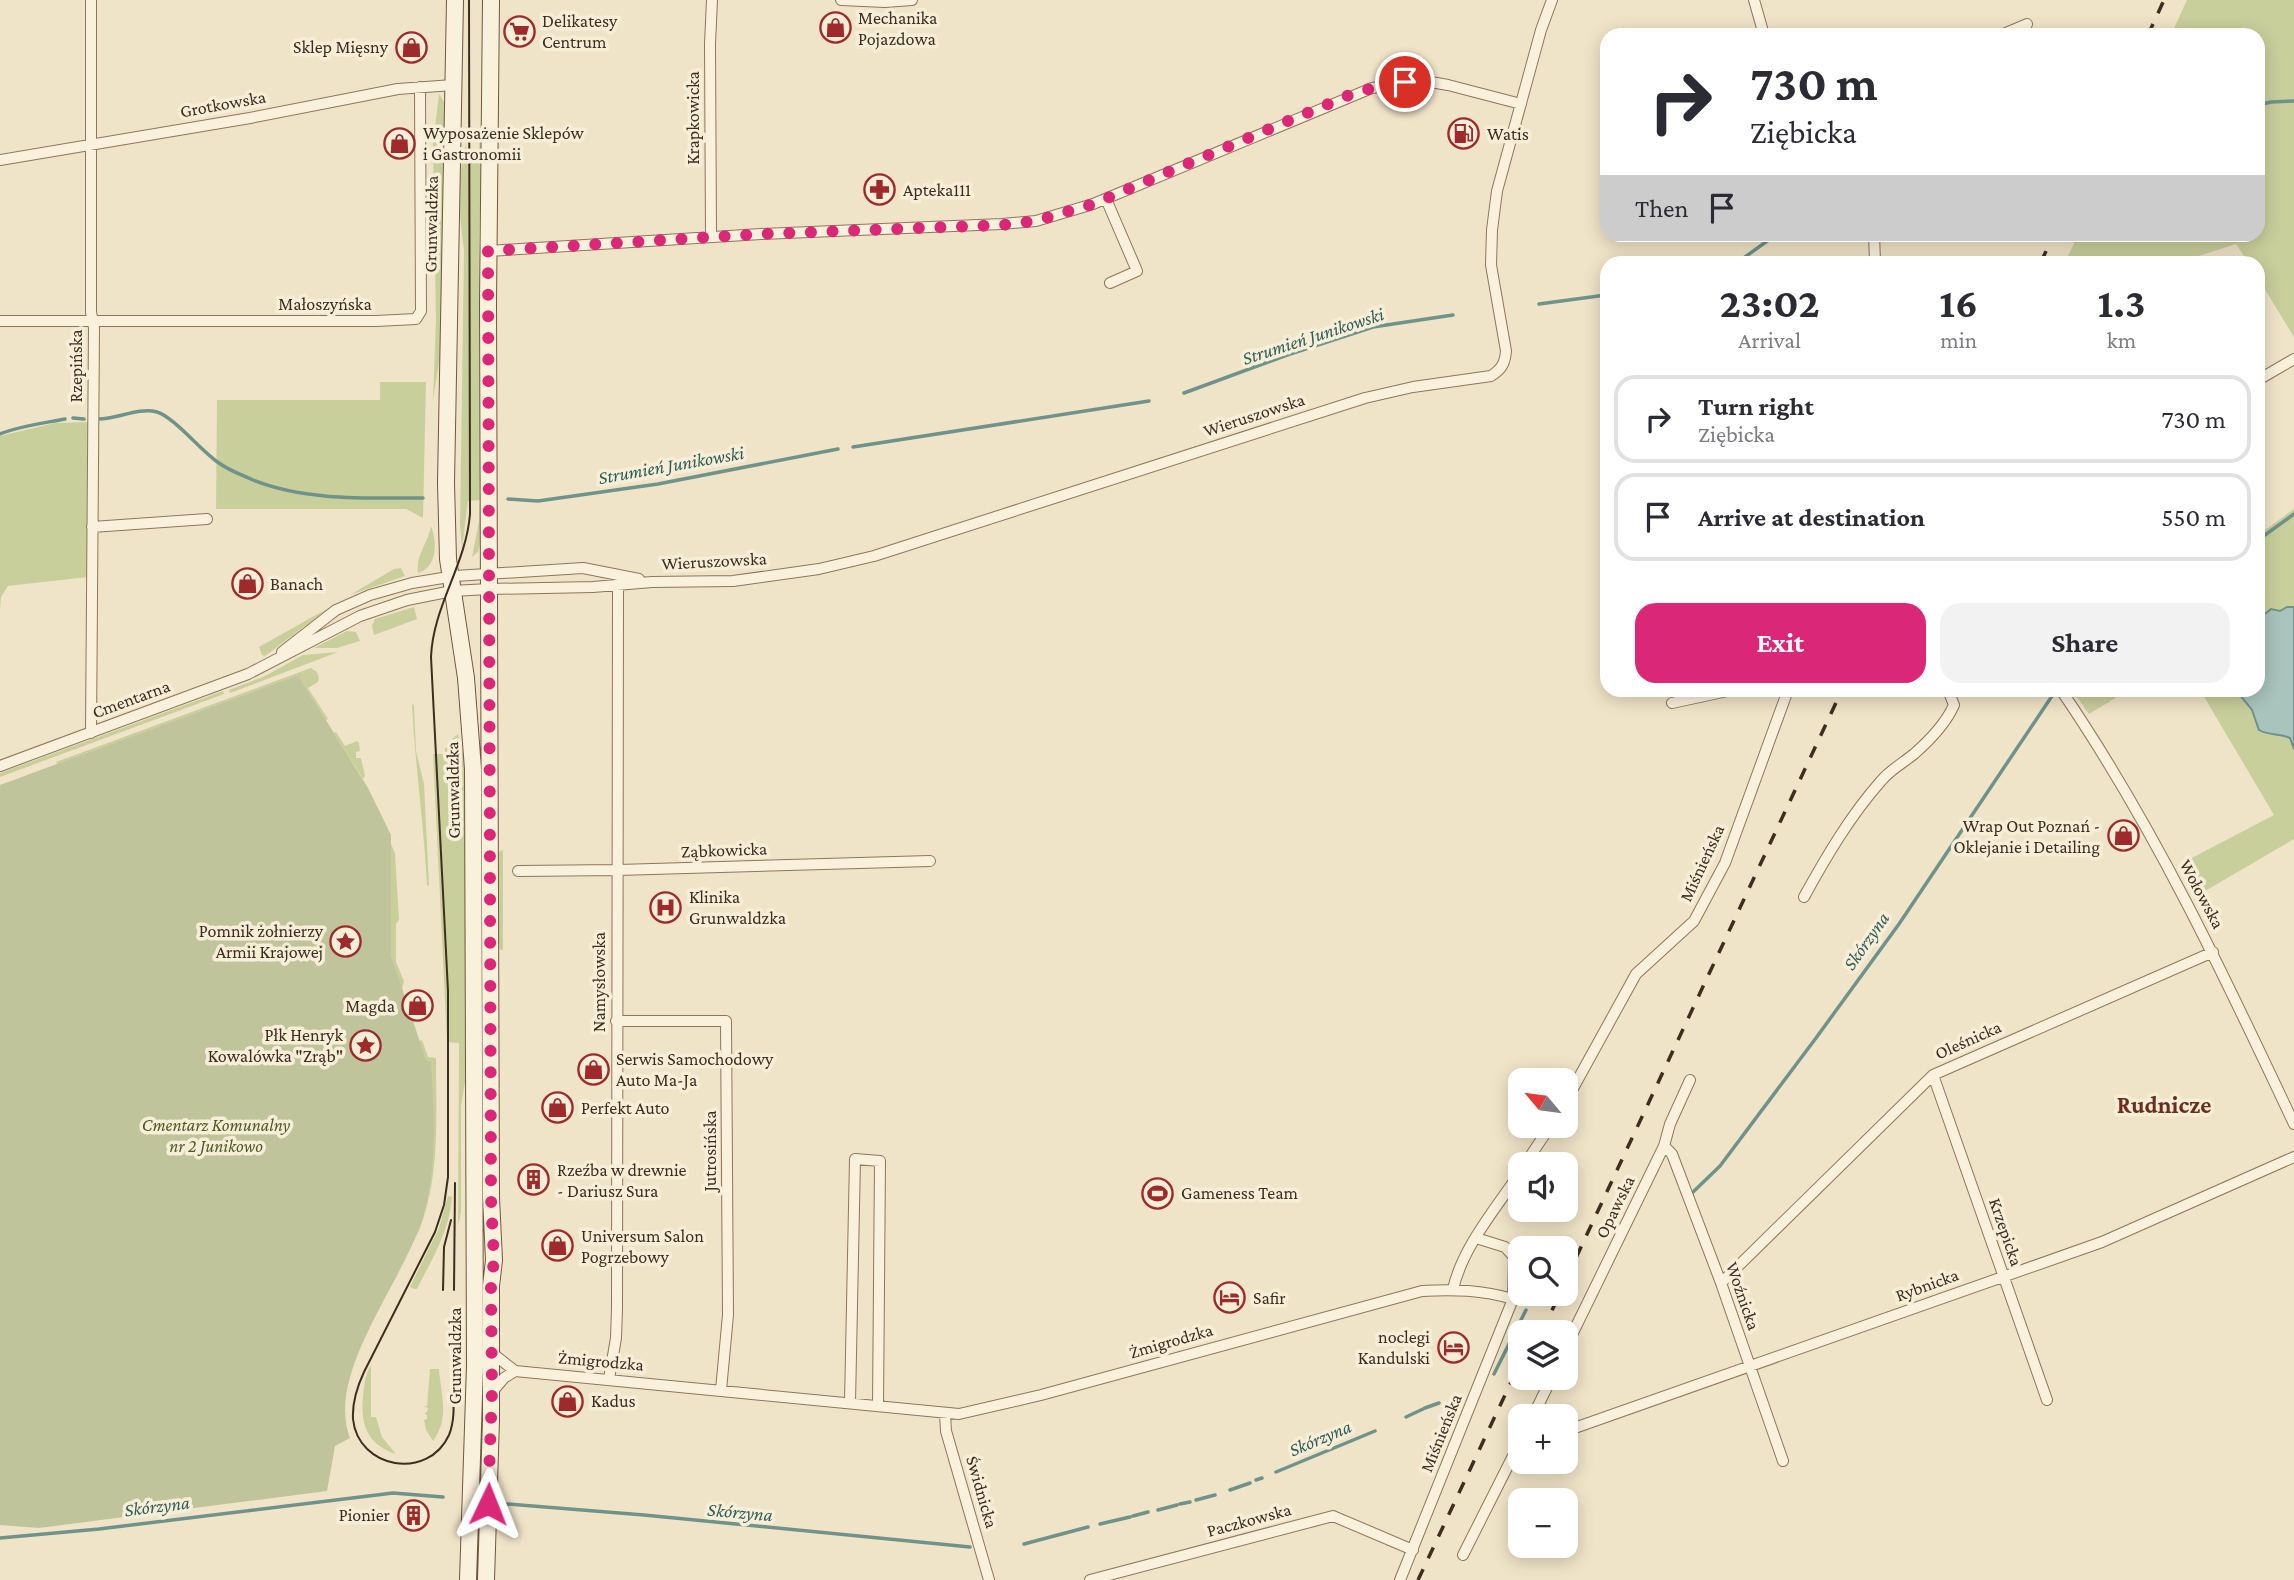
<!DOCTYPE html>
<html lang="en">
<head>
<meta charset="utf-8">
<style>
  :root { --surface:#fff; --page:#f2f2f3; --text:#2b2b33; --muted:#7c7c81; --line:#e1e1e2; --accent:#db2777 }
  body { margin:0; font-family:"Crimson Pro",serif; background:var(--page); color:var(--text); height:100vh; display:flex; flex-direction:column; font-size:26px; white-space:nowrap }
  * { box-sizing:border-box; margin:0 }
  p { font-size:23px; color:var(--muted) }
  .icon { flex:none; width:38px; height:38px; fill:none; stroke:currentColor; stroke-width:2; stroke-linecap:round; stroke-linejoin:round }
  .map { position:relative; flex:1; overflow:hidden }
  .details { position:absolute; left:1600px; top:256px; width:665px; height:441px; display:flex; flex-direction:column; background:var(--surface); border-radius:21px; box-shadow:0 4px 18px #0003 }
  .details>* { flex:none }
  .hud { position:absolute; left:1600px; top:28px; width:665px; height:214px; border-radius:21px; box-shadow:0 4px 18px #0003; background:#fff; color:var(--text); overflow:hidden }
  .needle { width:46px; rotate:299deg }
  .fabs { position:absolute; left:1508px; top:1068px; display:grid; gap:14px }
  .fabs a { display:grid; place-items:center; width:70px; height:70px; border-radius:14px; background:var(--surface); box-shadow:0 4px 18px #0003; font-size:35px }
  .pin { position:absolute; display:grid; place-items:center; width:60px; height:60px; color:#fff; margin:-30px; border:4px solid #fff; border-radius:50%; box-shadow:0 2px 7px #0007 }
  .me { position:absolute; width:77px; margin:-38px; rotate:2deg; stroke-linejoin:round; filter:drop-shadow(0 0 5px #0008) }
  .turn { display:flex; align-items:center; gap:24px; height:147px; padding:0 35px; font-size:32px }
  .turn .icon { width:91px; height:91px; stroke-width:2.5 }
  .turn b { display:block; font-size:49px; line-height:60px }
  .then { display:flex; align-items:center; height:66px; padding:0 35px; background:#0003; gap:14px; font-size:26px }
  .eta { display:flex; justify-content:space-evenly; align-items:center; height:119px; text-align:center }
  .eta b { font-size:42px; font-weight:700; line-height:49px }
  .primary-button { display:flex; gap:14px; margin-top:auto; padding:14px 35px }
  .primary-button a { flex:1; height:80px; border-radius:21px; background:var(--accent); color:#fff; font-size:28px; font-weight:700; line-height:80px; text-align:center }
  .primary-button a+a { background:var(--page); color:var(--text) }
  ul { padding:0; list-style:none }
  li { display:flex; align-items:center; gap:21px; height:88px; margin:0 14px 10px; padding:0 21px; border:4px solid var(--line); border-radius:21px }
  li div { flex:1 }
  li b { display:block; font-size:26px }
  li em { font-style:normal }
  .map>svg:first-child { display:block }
  .green { fill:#c9cf9b }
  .cemetery { fill:#bfc49a }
  .water { fill:#a9c4bc; stroke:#6f938a; stroke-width:2 }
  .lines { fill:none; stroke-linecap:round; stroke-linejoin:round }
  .stream { stroke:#6f938a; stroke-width:3.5 }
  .street-casing { stroke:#8d765c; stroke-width:12 }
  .secondary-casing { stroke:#6f573f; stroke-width:18 }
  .street { stroke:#faf1dc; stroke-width:10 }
  .secondary { stroke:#faf1dc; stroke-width:16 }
  .tram { stroke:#3d2e20; stroke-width:2 }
  .rail { stroke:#3d2e20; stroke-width:3.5; stroke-dasharray:12 12; stroke-linecap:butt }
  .route { stroke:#db2777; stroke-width:12; stroke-dasharray:0 21.6 }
  .labels { text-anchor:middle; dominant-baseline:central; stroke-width:7; stroke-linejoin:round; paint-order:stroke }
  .poi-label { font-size:18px; fill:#3d2e20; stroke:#f7eed8; text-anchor:start }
  .street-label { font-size:18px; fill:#3d2e20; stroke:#f7eed8 }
  .park-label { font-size:18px; font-style:italic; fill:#4d5a26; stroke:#f7eed8 }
  .water-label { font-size:19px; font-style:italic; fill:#2f5d5a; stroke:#f7eed8 }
  .district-label { font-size:24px; font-weight:bold; fill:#6b2e1e; stroke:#f7eed8 }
</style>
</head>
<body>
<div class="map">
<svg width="2294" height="1580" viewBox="0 0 2294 1580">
  <rect width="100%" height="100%" fill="#f0e4c8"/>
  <path class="green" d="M2187,0H2294V337L2258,278V262H2248L2236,244L2180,262H2065L2078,235L2258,234V35H2171Z
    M439,94L444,102L445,107L441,351L433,400L436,320L433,144Z
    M480,126L482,153L479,236L481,539L478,552L472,557L479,521L480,500L468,501L462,549L460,525L464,250C459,214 456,180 466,144L467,152H479Z
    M380,382H426L423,518L406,509H216L217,400H380Z
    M90,422L88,577L8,586L1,597L0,610V436L55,423Z
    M2294,509V839L2200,894L2184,862L2274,815L2200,690H2258V535Z
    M431,526C437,541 438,567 418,573C415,555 428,544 431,526Z
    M401,568L405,576L350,595L394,569Z
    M330,607L265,656L262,655L259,647Z
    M414,607L417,619L374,635L372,626L375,619Z
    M347,631L356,632L360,641L337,648H314Z
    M338,652L230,693L229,690L265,676L303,655Z
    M311,668L317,672L319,678L318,682L308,688L328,719L326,720L298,675L57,764L56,762Z
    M2072,690H2129L2089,714Z
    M223,691L224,694L0,777V773Z
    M412,704L414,705L416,751L424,784L429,885L427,886C424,825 415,765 412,704Z
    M336,732L345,746L357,741L359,743L360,751L356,752V758H361L365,776L363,779L334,733Z
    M458,734L465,761L467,1071L461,1106V1212L458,1226L459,1043L447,1042L433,754H445V748H453L452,739Z
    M391,844L395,853L399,920L396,924V962L404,981L402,989L391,955Z
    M503,850V950H501L499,947L497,855L500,851Z
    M422,1040L428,1057L436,1058C436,1119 441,1181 416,1238L425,1209L410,1172L431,1061L426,1060L419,1041Z
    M448,1196L452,1197C450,1230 431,1261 417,1289H414L410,1287L439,1228Z
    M371,1365V1417H376L382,1437L396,1454C368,1445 360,1425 363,1397C364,1386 365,1374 371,1365Z
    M430,1369H439C441,1395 450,1418 433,1441L426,1430L424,1420L427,1419V1415L424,1414L427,1412L428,1408L424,1406H427Z"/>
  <path class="cemetery" d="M298,675L368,788L391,835V955L426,1060L431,1061C434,1110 437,1161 425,1210C409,1276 324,1371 350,1438L335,1446L327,1491L39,1528L0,1525V785Z"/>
  <path class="water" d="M2287,607H2294V749L2290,738C2280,733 2269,736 2259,730L2252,710L2236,690H2258V614L2266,613L2271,609L2280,611Z"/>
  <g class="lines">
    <path class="stream" d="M2258,105L2271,102L2294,101
      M1738,262L1777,234
      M1539,304L1606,295
      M1184,393L1287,355L1373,327L1453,315
      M73,418L84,419
      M99,419C117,419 139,407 157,412C174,417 202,452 219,463C228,470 242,475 253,480C305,501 367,498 423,498
      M0,434C19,426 45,423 65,419
      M853,447L1149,401
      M508,499L538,501L658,484L838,449
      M2258,540L2294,514
      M1692,1193L1720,1166L1816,1038L1899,924L2052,696
      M1494,1374L1526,1310
      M1425,1408L1439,1403
      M1406,1417L1423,1409
      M1276,1472L1375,1431
      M1256,1480L1262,1478
      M1230,1490L1250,1483
      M1196,1500L1215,1495
      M507,1504L644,1515L970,1547
      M1180,1504L1190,1502
      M1158,1510L1177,1505
      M1133,1516L1148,1512
      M1100,1524L1130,1517
      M0,1538L99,1529L393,1493L443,1497
      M1024,1544L1088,1527"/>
    <defs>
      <path id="street" d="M841,0L885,2L912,0
        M1754,0L1764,35
        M2001,35L2027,24
        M0,160L250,118L398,89L453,85
        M1106,199L1137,271L1110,283
        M1874,234L1875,262
        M711,237L710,44L712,0
        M488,251L761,234L1002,224L1036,221L1093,204L1372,88L1425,81L1448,85L1521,104
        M0,321H376L416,319L421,311L420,87
        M2258,380L2294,359
        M92,527L207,519
        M282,652L336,610L370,595L412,583L455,576L583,568L639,579
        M2061,690C2154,826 2224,975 2294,1124
        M1672,703L1732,690
        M91,733L94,328L91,312V0
        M0,766L248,674L360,616L407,600L452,591L489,589L593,587L652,582L733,581L819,569L874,556L1365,398L1413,387L1491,376C1502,369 1505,363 1506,351L1491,265L1492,230L1497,191L1541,30L1552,0
        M518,871L618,870L930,861
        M1804,897C1826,857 1850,816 1881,781C1890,770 1903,763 1914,754C1930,740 1946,723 1954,705L1948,690
        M616,1021H726L728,1315L721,1390
        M1933,1075L2047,1400
        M1566,1101L1636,974L1694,921L1725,863L1788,690
        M1664,1146L1672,1154L1721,1283L1783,1461
        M1525,1164L1551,1125
        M1721,1283L1933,1075L2213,952
        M1453,1289C1463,1246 1497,1207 1521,1171
        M1566,1347L1664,1146L1670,1124L1690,1080
        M492,1353L515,1371L959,1414L1041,1395L1422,1291C1454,1289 1482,1290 1513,1299
        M609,1379L616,1338L617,1308L618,585
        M492,1392L504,1378L515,1371
        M850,1403L855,1159L880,1161L878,1406
        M945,1414L946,1431L989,1580
        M1533,1416L1552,1377
        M1566,1431L2102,1242L2294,1157
        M1463,1555L1521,1440
        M1090,1580L1333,1516L1413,1550
        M1400,1580L1513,1299L1514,1257L1505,1247L1476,1238"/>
      <path id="secondary" d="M455,0L446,483L448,559L466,678L473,769L475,1366L468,1580
        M486,1580L491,1420V1286L494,1260L491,1198L488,303L491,0"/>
    </defs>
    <use href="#street" class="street-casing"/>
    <use href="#secondary" class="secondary-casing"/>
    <use href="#street" class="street"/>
    <use href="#secondary" class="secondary"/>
    <path class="tram" d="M443,1290L444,1247L451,1220
      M454,1290L455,1183
      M453,1380C453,1398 456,1418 449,1435C428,1481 358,1469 353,1419C352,1402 357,1387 364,1372L435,1232L444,1205L448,1177V991L431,657C433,606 466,565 470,514L469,0"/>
    <path class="rail" d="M2148,35L2164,0
      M2041,262L2054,234
      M1566,1279L1842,690
      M1542,1332L1560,1293
      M1418,1580L1521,1361"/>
  </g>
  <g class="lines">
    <path class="route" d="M488,1504L492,1392L491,1286L494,1260L491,1198L488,251L761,234L1002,225L1036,221L1093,204L1347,96L1372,88L1405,82"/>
  </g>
  <defs>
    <symbol id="shop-ring" viewBox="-11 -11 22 22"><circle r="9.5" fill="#f7eed8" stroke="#9e2a2b" stroke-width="1.5"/><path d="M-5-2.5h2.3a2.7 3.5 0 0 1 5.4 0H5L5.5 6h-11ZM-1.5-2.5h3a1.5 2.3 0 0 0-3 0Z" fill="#9e2a2b"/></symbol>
    <symbol id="supermarket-ring" viewBox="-11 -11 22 22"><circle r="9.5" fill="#f7eed8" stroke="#9e2a2b" stroke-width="1.5"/><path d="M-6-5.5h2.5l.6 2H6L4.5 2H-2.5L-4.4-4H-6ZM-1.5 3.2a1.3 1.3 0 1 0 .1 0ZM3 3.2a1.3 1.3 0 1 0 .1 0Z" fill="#9e2a2b"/></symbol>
    <symbol id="fuel-ring" viewBox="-11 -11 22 22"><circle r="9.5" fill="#f7eed8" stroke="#9e2a2b" stroke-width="1.5"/><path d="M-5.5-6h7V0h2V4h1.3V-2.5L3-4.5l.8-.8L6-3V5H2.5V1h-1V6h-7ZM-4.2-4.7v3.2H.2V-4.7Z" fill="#9e2a2b"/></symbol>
    <symbol id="pharmacy-ring" viewBox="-11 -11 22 22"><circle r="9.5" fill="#f7eed8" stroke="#9e2a2b" stroke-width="1.5"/><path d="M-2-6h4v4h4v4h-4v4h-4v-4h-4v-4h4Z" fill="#9e2a2b"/></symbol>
    <symbol id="hospital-ring" viewBox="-11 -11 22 22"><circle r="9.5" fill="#f7eed8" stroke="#9e2a2b" stroke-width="1.5"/><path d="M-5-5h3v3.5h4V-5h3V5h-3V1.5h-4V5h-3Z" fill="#9e2a2b"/></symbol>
    <symbol id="sight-ring" viewBox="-11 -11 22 22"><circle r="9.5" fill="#f7eed8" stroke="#9e2a2b" stroke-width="1.5"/><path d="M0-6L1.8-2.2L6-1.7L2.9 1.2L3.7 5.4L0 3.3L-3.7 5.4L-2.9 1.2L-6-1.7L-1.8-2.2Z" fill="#9e2a2b"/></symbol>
    <symbol id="building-ring" viewBox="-11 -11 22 22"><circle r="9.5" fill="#f7eed8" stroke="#9e2a2b" stroke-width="1.5"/><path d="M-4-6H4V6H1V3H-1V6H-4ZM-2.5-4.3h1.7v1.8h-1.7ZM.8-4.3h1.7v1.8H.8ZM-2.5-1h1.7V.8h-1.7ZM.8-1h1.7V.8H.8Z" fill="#9e2a2b"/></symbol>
    <symbol id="stadium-ring" viewBox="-11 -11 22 22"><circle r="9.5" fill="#f7eed8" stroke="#9e2a2b" stroke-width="1.5"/><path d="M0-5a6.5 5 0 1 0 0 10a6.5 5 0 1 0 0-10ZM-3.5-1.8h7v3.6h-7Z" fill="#9e2a2b"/></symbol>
    <symbol id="hotel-ring" viewBox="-11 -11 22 22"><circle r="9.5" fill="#f7eed8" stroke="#9e2a2b" stroke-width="1.5"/><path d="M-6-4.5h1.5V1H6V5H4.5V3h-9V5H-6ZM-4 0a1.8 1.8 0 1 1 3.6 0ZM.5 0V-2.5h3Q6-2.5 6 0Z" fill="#9e2a2b"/></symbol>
  </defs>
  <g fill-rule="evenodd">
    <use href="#shop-ring" x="818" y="10" width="35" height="35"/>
    <use href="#supermarket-ring" x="502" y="14" width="35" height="35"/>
    <use href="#shop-ring" x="394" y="30" width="35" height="35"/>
    <use href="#fuel-ring" x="1446" y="116" width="35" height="35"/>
    <use href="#shop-ring" x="382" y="126" width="35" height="35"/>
    <use href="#pharmacy-ring" x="862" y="172" width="35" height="35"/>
    <use href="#shop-ring" x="230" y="566" width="35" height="35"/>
    <use href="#shop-ring" x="2106" y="818" width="35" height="35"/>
    <use href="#hospital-ring" x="648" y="890" width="35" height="35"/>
    <use href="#sight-ring" x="328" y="924" width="35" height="35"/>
    <use href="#shop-ring" x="400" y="988" width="35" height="35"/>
    <use href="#sight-ring" x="348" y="1028" width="35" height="35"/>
    <use href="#shop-ring" x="576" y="1052" width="35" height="35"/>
    <use href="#shop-ring" x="540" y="1090" width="35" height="35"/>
    <use href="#building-ring" x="516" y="1162" width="35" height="35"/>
    <use href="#stadium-ring" x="1140" y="1176" width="35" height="35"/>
    <use href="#shop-ring" x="540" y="1228" width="35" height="35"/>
    <use href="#hotel-ring" x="1212" y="1280" width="35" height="35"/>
    <use href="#hotel-ring" x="1436" y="1330" width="35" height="35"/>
    <use href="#shop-ring" x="550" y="1384" width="35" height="35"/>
    <use href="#building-ring" x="396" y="1498" width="35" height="35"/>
  </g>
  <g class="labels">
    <g class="poi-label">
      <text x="858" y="18">Mechanika<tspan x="858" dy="21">Pojazdowa</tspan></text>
      <text x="542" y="21">Delikatesy<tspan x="542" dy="21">Centrum</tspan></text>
      <text x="388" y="47" text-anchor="end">Sklep Mięsny</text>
      <text x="423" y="133">Wyposażenie Sklepów<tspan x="423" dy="21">i Gastronomii</tspan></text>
      <text x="1487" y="134">Watis</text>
      <text x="903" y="190">Apteka111</text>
      <text x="270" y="584">Banach</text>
      <text x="2100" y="826" text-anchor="end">Wrap Out Poznań -<tspan x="2100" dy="21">Oklejanie i Detailing</tspan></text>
      <text x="689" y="897">Klinika<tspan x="689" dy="21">Grunwaldzka</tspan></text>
      <text x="323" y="931" text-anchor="end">Pomnik żołnierzy<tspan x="323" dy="21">Armii Krajowej</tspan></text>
      <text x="395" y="1006" text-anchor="end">Magda</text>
      <text x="343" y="1035" text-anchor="end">Płk Henryk<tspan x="343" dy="21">Kowalówka "Zrąb"</tspan></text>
      <text x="616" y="1059">Serwis Samochodowy<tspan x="616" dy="21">Auto Ma-Ja</tspan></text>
      <text x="581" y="1108">Perfekt Auto</text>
      <text x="557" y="1170">Rzeźba w drewnie<tspan x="557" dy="21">- Dariusz Sura</tspan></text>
      <text x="1181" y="1193">Gameness Team</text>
      <text x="581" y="1236">Universum Salon<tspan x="581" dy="21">Pogrzebowy</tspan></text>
      <text x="1253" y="1298">Safir</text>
      <text x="1430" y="1337" text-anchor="end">noclegi<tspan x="1430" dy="21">Kandulski</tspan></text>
      <text x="591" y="1401">Kadus</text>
      <text x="390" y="1515" text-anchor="end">Pionier</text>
    </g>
    <g class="street-label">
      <text transform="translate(223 104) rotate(-10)">Grotkowska</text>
      <text transform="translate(693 118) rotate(-90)">Krapkowicka</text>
      <text transform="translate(431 224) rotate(-89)">Grunwaldzka</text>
      <text x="325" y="304">Małoszyńska</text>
      <text transform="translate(76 366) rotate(-90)">Rzepińska</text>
      <text transform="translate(1254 415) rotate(-18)">Wieruszowska</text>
      <text transform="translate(714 561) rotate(-3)">Wieruszowska</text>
      <text transform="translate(131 699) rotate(-20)">Cmentarna</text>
      <text transform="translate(453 790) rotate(-91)">Grunwaldzka</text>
      <text transform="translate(724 850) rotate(-2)">Ząbkowicka</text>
      <text transform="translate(1702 863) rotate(-65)">Miśnieńska</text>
      <text transform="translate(2202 894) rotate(62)">Wołowska</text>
      <text transform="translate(599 982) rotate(-90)">Namysłowska</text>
      <text transform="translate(1968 1040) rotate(-24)">Oleśnicka</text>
      <text transform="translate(710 1151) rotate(-90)">Jutrosińska</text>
      <text transform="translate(1615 1207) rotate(-64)">Opawska</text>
      <text transform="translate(2006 1232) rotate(71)">Krzepicka</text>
      <text transform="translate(1927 1285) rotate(-20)">Rybnicka</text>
      <text transform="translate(1743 1296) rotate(71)">Woźnicka</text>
      <text transform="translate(1171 1341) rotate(-16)">Żmigrodzka</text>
      <text transform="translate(455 1356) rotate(-90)">Grunwaldzka</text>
      <text transform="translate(601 1361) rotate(5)">Żmigrodzka</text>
      <text transform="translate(1441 1433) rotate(-68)">Miśnieńska</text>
      <text transform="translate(982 1492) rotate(74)">Świdnicka</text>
      <text transform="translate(1249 1520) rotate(-15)">Paczkowska</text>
    </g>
    <g class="park-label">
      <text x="216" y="1125">Cmentarz Komunalny<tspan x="216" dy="21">nr 2 Junikowo</tspan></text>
    </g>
    <g class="water-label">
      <text transform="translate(1313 336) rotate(-18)">Strumień Junikowski</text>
      <text transform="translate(671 465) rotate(-10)">Strumień Junikowski</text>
      <text transform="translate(1866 941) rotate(-55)">Skórzyna</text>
      <text transform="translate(1320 1438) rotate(-23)">Skórzyna</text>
      <text transform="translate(157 1506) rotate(-7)">Skórzyna</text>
      <text transform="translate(740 1512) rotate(5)">Skórzyna</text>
    </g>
    <g class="district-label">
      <text x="2164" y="1104">Rudnicze</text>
    </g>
  </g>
</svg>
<div class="fabs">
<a><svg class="needle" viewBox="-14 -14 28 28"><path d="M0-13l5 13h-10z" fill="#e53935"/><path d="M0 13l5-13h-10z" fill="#7c7c81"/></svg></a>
<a><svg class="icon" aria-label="sound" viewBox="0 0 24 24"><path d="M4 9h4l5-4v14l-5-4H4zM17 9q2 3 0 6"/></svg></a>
<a><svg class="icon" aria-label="search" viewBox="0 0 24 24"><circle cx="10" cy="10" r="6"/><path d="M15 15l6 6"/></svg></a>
<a><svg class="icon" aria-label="layers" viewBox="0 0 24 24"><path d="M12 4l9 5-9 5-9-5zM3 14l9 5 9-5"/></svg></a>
<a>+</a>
<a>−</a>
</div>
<div class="pin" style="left:1405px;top:82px;background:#d93025"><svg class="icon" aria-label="arrive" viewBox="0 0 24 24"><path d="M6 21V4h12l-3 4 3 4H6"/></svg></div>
<svg class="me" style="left:488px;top:1504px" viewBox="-20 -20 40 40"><path d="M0-17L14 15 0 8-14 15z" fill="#db2777" stroke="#fff" stroke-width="4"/></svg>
<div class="hud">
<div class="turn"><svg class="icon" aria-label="right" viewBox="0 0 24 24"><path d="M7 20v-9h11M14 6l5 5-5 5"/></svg><div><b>730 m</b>Ziębicka</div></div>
<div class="then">Then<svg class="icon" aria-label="arrive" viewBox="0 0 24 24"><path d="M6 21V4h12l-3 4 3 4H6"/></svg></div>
</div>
<section class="details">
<div class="eta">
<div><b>23:02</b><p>Arrival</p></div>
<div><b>16</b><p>min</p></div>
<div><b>1.3</b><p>km</p></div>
</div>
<ul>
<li><svg class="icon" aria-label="right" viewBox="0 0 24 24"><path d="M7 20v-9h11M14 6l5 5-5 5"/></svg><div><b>Turn right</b><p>Ziębicka</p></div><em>730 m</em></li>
<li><svg class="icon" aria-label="arrive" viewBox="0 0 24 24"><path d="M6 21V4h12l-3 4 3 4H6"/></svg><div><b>Arrive at destination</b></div><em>550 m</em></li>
</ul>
<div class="primary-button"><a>Exit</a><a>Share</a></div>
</section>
</div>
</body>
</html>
